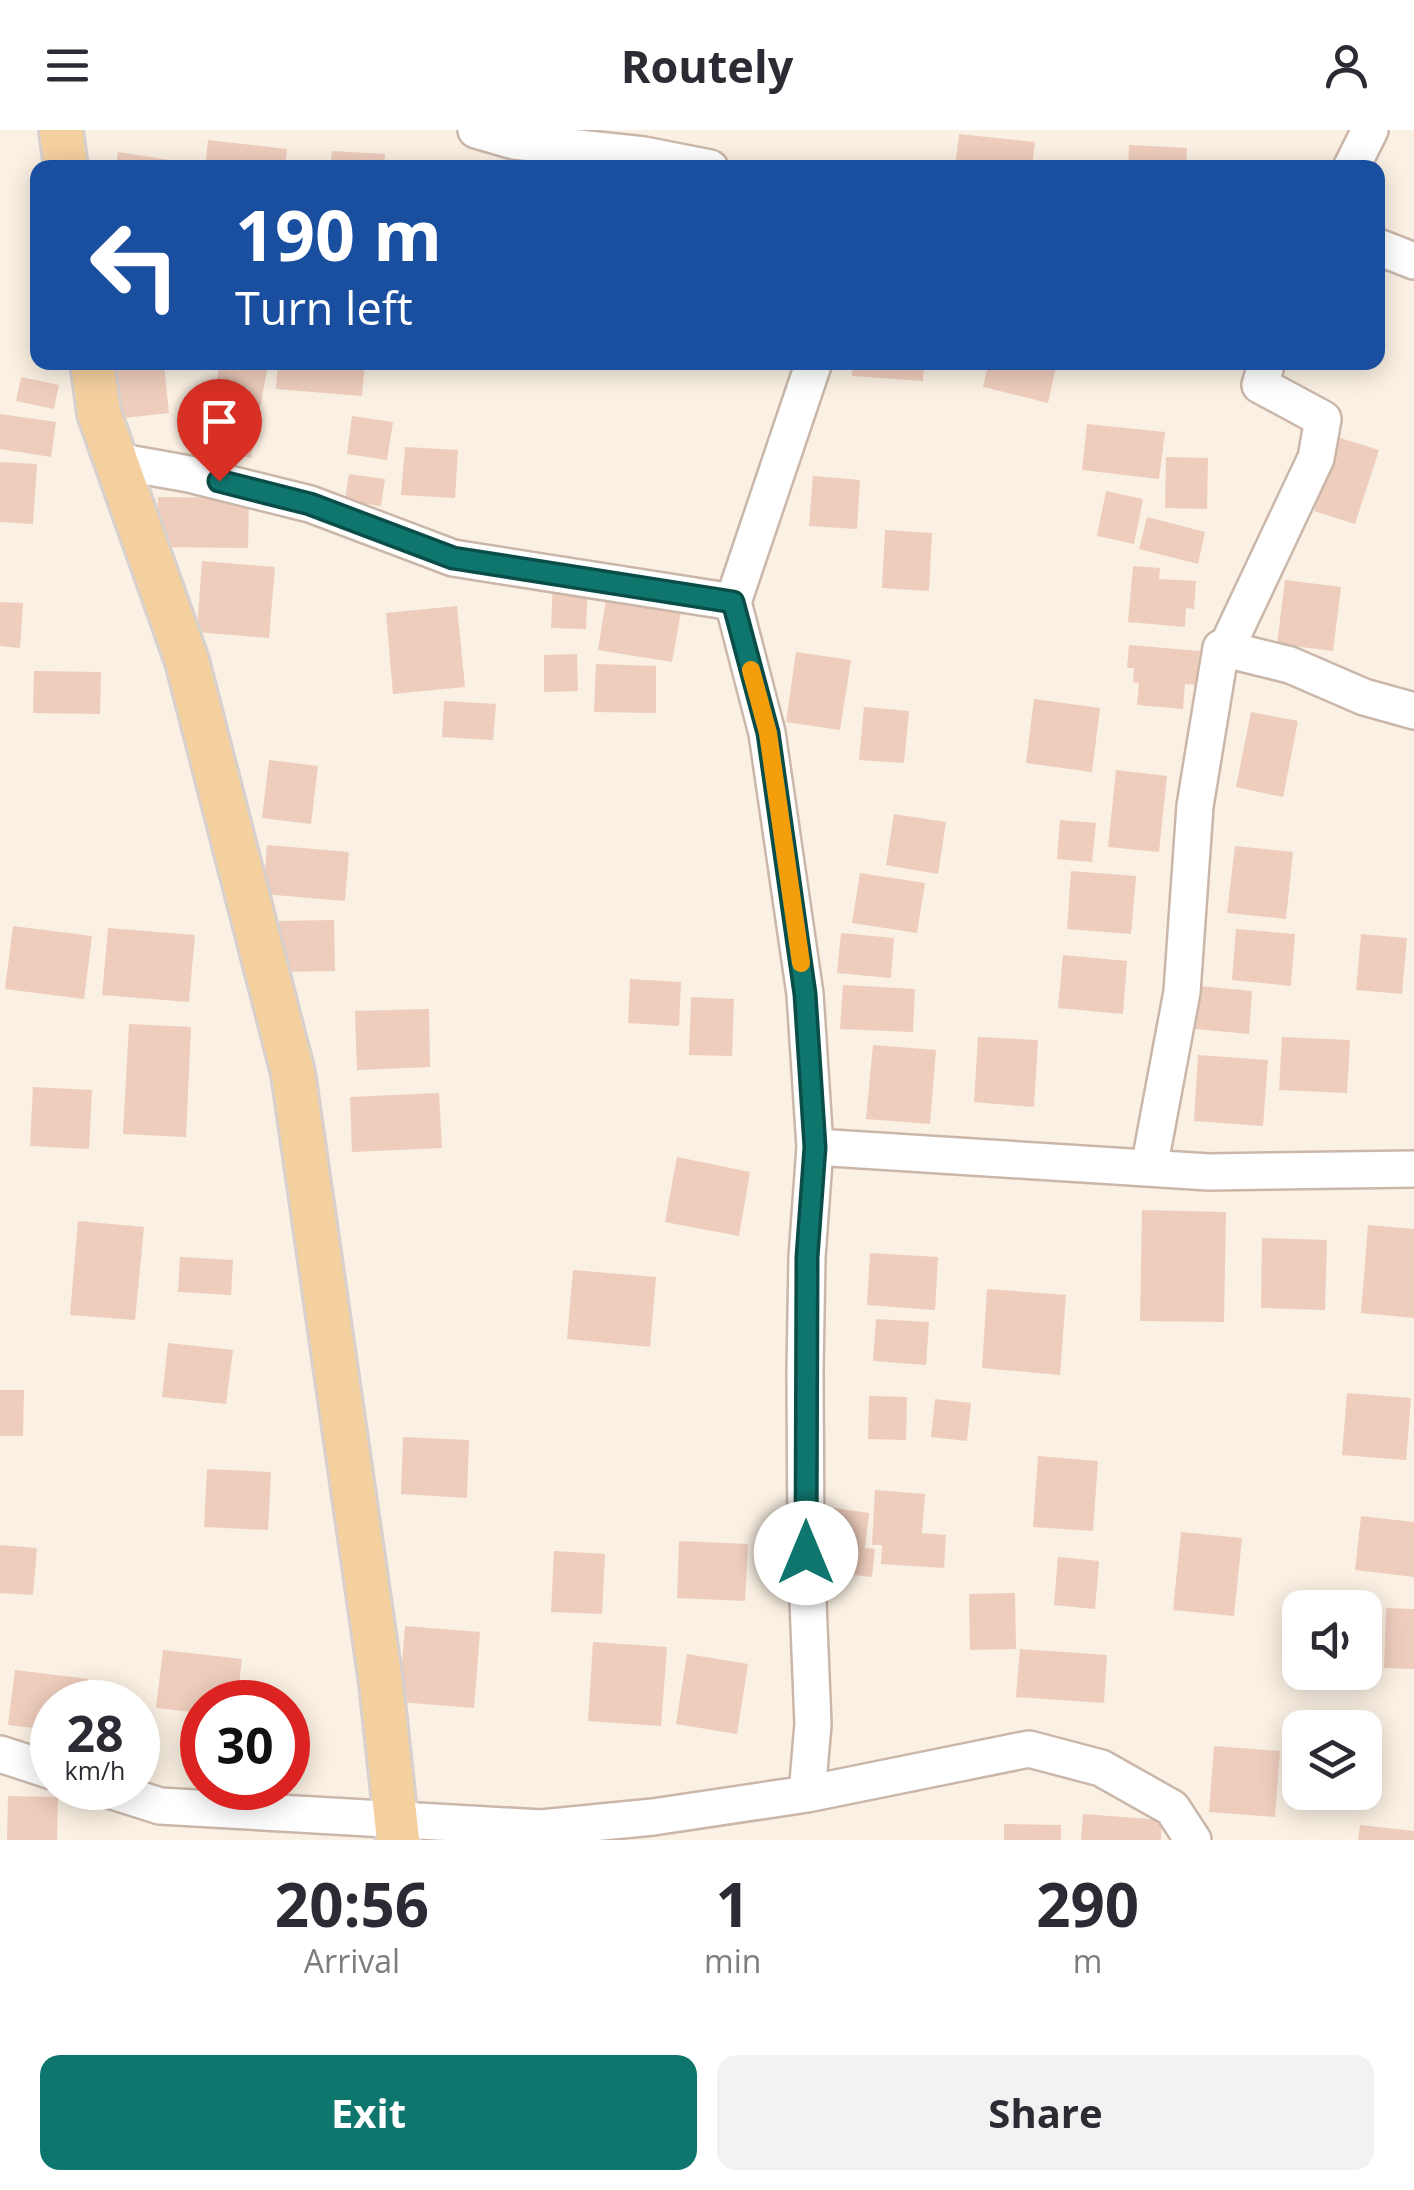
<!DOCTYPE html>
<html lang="en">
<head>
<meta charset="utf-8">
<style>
  :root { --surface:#fff; --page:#f2f2f3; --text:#2b2b33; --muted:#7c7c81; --accent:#0f766e }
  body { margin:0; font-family:"Open Sans",sans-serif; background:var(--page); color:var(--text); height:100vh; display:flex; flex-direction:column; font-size:38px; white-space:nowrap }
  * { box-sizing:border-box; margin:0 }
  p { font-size:32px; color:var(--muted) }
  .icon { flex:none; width:55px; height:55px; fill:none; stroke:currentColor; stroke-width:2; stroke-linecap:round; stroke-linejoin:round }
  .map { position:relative; height:1710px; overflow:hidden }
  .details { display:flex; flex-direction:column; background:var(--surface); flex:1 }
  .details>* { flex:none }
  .top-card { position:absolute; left:30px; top:30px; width:1355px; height:210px; border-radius:20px; box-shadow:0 5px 25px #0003; background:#1a4fa0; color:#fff; overflow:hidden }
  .fabs { position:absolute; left:1282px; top:1460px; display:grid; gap:20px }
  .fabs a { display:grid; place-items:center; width:100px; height:100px; border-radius:20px; background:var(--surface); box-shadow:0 5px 25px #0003; font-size:50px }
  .speed { position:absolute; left:30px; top:1550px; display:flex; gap:20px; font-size:50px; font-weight:700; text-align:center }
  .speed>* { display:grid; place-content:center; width:130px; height:130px; border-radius:50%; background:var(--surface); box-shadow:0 5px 25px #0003; line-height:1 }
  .speed small { font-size:25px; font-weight:400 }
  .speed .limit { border:15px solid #d22; background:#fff; color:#111 }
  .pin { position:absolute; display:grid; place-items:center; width:85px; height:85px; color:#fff; margin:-102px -42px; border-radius:50% 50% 50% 0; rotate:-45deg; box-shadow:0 0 10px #0007 }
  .pin .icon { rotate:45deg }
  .me { position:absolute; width:110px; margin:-55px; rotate:0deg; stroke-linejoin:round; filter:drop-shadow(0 0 8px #0008) }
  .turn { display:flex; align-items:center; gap:35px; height:210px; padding:0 40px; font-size:45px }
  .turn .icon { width:130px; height:130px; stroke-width:2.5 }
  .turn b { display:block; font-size:70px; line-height:85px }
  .eta { display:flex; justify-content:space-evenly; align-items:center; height:170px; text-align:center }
  .eta b { font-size:60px; font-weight:700; line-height:70px }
  .cta { display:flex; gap:20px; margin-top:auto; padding:20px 40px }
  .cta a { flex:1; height:115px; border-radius:20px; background:var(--accent); color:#fff; font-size:40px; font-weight:700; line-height:115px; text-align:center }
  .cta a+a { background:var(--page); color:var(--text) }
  header { display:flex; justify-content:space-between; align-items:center; height:130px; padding:0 40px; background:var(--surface); font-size:45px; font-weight:700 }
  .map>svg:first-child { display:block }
  .building { fill:#eecdbc }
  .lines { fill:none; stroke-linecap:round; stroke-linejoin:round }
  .minor-casing { stroke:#cab7aa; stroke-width:40 }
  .major-casing { stroke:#d7d0cd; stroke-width:48 }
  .minor { stroke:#fff; stroke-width:35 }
  .major { stroke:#f5d09f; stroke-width:42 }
  .route-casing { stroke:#0a4d48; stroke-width:25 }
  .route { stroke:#0f766e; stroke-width:18 }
  .slow { stroke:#f59e0b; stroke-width:18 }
</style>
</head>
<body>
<header><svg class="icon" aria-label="menu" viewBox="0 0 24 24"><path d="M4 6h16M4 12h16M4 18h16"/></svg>Routely<svg class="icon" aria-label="person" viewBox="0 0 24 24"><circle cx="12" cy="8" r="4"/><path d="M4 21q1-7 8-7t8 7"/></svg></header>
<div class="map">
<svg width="1414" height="1710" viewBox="0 0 1414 1710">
  <rect width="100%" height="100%" fill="#faf0e3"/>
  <path class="building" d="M959,4L1035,12L1032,38H955Z
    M208,10L287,19L285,38H205Z
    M1129,15L1187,18L1186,38H1128Z
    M332,21L385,24L384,38H330Z
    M118,22L183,32L182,38H116Z
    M220,232L267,240L251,328L204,319Z
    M278,232H365L362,266L276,259Z
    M853,232H924L923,251L852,246Z
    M989,232H1057L1048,273L983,257Z
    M164,235L169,283L115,289L110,241Z
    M21,247L59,255L54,279L16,271Z
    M0,284L56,292L51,327L0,319Z
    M352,286L393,292L387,330L347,324Z
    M1087,294L1165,302L1159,349L1082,340Z
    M1337,307L1379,320L1355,394L1314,381Z
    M405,317L458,320L455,368L401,365Z
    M1166,327L1208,328L1207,379L1165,378Z
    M0,332L37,334L33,394L0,392Z
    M349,344L385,349L381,376L345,371Z
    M813,346L860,350L857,399L809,396Z
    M1106,361L1143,369L1134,414L1097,406Z
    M158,367L249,368L248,418L158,417Z
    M1147,387L1205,402L1198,434L1139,419Z
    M885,400L932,403L929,461L882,458Z
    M202,431L275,437L269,508L197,502Z
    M1133,436L1160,438L1159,449L1196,451L1194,479L1186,478L1185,497L1128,492Z
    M1285,450L1341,457L1333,521L1277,514Z
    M553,453L588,454L586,499L551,498Z
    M606,469L681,482L672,532L598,520Z
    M0,472L23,473L20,518L0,516Z
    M457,476L465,557L393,564L386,483Z
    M1129,515L1200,521L1196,555L1185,554L1183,579L1137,575L1139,553L1133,552L1134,538H1127Z
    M796,522L851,530L840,600L786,592Z
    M577,524L578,561L544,562V525Z
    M596,534L656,536V583L594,582Z
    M34,541L101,542L100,584L33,583Z
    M1034,569L1100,578L1092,642L1026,633Z
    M444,571L496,574L493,610L442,607Z
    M864,577L909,581L904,633L859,630Z
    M1251,582L1298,591L1283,667L1236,657Z
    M269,630L318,636L311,694L262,688Z
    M1116,640L1167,646L1159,722L1108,717Z
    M894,684L946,692L938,744L886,735Z
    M1060,690L1096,693L1092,732L1057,729Z
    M267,715L349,722L345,771L263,764Z
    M1235,716L1293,722L1286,789L1227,783Z
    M1071,741L1136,746L1131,804L1067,799Z
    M860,743L925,753L917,803L852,793Z
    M334,790L335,841L277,842V791Z
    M13,796L92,806L84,869L5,859Z
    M108,798L195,805L189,872L102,865Z
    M1236,799L1295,804L1291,856L1232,850Z
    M841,803L894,808L891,848L837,843Z
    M1361,804L1407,808L1402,864L1356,860Z
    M1063,825L1127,831L1123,884L1058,878Z
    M630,849L681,852L679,896L628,893Z
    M843,855L915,859L913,902L840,899Z
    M1199,856L1252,861L1249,904L1195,899Z
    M691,867L734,869L732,926L689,925Z
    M429,879L430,937L357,940L355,881Z
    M129,894L191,897L186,1007L123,1004Z
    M978,907L1038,910L1034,977L974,972Z
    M1282,907L1350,910L1347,963L1279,960Z
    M873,915L936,920L930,994L866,989Z
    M1198,925L1268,930L1263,996L1194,991Z
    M33,957L92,960L89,1019L30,1016Z
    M439,963L442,1018L352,1022L350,967Z
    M677,1027L750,1042L739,1106L665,1092Z
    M1142,1080L1226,1082L1224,1192L1140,1191Z
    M78,1091L144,1097L135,1190L70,1185Z
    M1368,1095L1414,1099V1188L1361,1183Z
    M1262,1108L1327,1110L1325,1180L1261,1178Z
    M870,1123L938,1127L935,1180L867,1175Z
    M180,1127L233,1130L231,1165L178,1162Z
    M573,1140L656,1147L650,1217L567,1209Z
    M987,1159L1066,1165L1060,1245L982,1238Z
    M876,1189L929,1192L926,1235L873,1231Z
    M168,1213L233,1220L226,1274L162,1267Z
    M0,1260H24L23,1306H0Z
    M1347,1263L1411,1268L1406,1330L1342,1325Z
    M869,1266L907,1267L906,1310L868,1309Z
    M935,1269L971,1273L967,1311L931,1307Z
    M403,1307L469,1310L467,1368L401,1364Z
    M1038,1326L1098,1331L1093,1401L1033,1397Z
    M207,1339L271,1342L268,1400L204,1397Z
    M875,1360L925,1364L922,1403L946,1405L944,1438L881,1434L882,1415H872Z
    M834,1378L869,1383L865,1418L875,1419L872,1447L827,1442Z
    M1361,1386L1414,1392V1447L1355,1440Z
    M1181,1402L1242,1408L1234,1486L1173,1480Z
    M679,1411L748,1414L745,1471L677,1468Z
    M0,1415L37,1418L33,1465L0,1463Z
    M554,1421L605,1424L602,1484L551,1482Z
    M1058,1427L1099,1431L1095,1479L1054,1475Z
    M1015,1463L1016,1519L970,1520L969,1464Z
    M1386,1478L1414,1479V1539L1384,1538Z
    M405,1496L480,1502L474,1578L399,1572Z
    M593,1512L667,1517L661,1596L588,1591Z
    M1020,1519L1107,1525L1104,1573L1016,1567Z
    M163,1520L242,1529L237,1572H202V1583L156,1578Z
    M687,1524L748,1534L737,1604L676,1594Z
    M15,1540L89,1549L86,1572H52V1600L8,1595Z
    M1214,1616L1280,1621L1275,1687L1209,1682Z
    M8,1666L58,1667L57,1710H7Z
    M1083,1684L1162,1690L1161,1710H1081Z
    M1004,1694L1061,1695V1710H1004Z
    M1360,1695L1414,1701V1710H1358Z"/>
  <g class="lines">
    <defs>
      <path id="minor" d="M476,0L514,11L644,25L710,38
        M1351,38L1370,0
        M1378,117L1414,131
        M116,331L189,344L310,374L453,428L733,472L767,603L805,864L815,1017
        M733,472L814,232
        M1226,519L1316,328L1323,289L1260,255L1267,232
        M1149,1038L1182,862L1195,676L1221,518L1290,535L1364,567L1414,581
        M0,1624L52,1641
        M103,1658L160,1676L541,1698L653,1687L807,1664L813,1594L806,1423L805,1240L807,1127L815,1017L1209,1042L1414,1039
        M807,1664L1029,1619L1101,1638L1172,1678L1193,1710"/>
      <path id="major" d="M61,0L66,38
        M92,232L99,283L187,531L293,943L381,1553L398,1710"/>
    </defs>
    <use href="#minor" class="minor-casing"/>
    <use href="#major" class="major-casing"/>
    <use href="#minor" class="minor"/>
    <use href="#major" class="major"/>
  </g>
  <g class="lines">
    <defs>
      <path id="route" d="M219,351L310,374L453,428L733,472L768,603L805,864L815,1017L807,1127L806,1423"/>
    </defs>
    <use href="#route" class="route-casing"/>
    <use href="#route" class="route"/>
    <path class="slow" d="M751,540L768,603L801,833"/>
  </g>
</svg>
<div class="fabs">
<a><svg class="icon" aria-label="sound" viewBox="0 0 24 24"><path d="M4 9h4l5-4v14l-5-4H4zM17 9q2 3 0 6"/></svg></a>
<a><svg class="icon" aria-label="layers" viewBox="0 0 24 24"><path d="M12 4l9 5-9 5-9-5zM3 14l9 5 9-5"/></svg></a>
</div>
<div class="speed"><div>28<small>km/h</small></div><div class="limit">30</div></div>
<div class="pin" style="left:219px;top:351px;background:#d93025"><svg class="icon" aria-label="arrive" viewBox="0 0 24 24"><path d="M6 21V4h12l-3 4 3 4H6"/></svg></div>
<svg class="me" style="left:806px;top:1423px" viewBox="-20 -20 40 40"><circle r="19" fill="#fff"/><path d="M0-13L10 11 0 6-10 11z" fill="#0f766e"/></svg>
<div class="top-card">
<div class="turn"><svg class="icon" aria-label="left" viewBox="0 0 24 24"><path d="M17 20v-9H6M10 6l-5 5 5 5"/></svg><div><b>190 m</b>Turn left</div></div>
</div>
</div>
<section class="details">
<div class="eta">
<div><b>20:56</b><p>Arrival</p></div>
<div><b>1</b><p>min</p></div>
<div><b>290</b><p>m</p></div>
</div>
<div class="cta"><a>Exit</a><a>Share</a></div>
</section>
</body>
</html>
